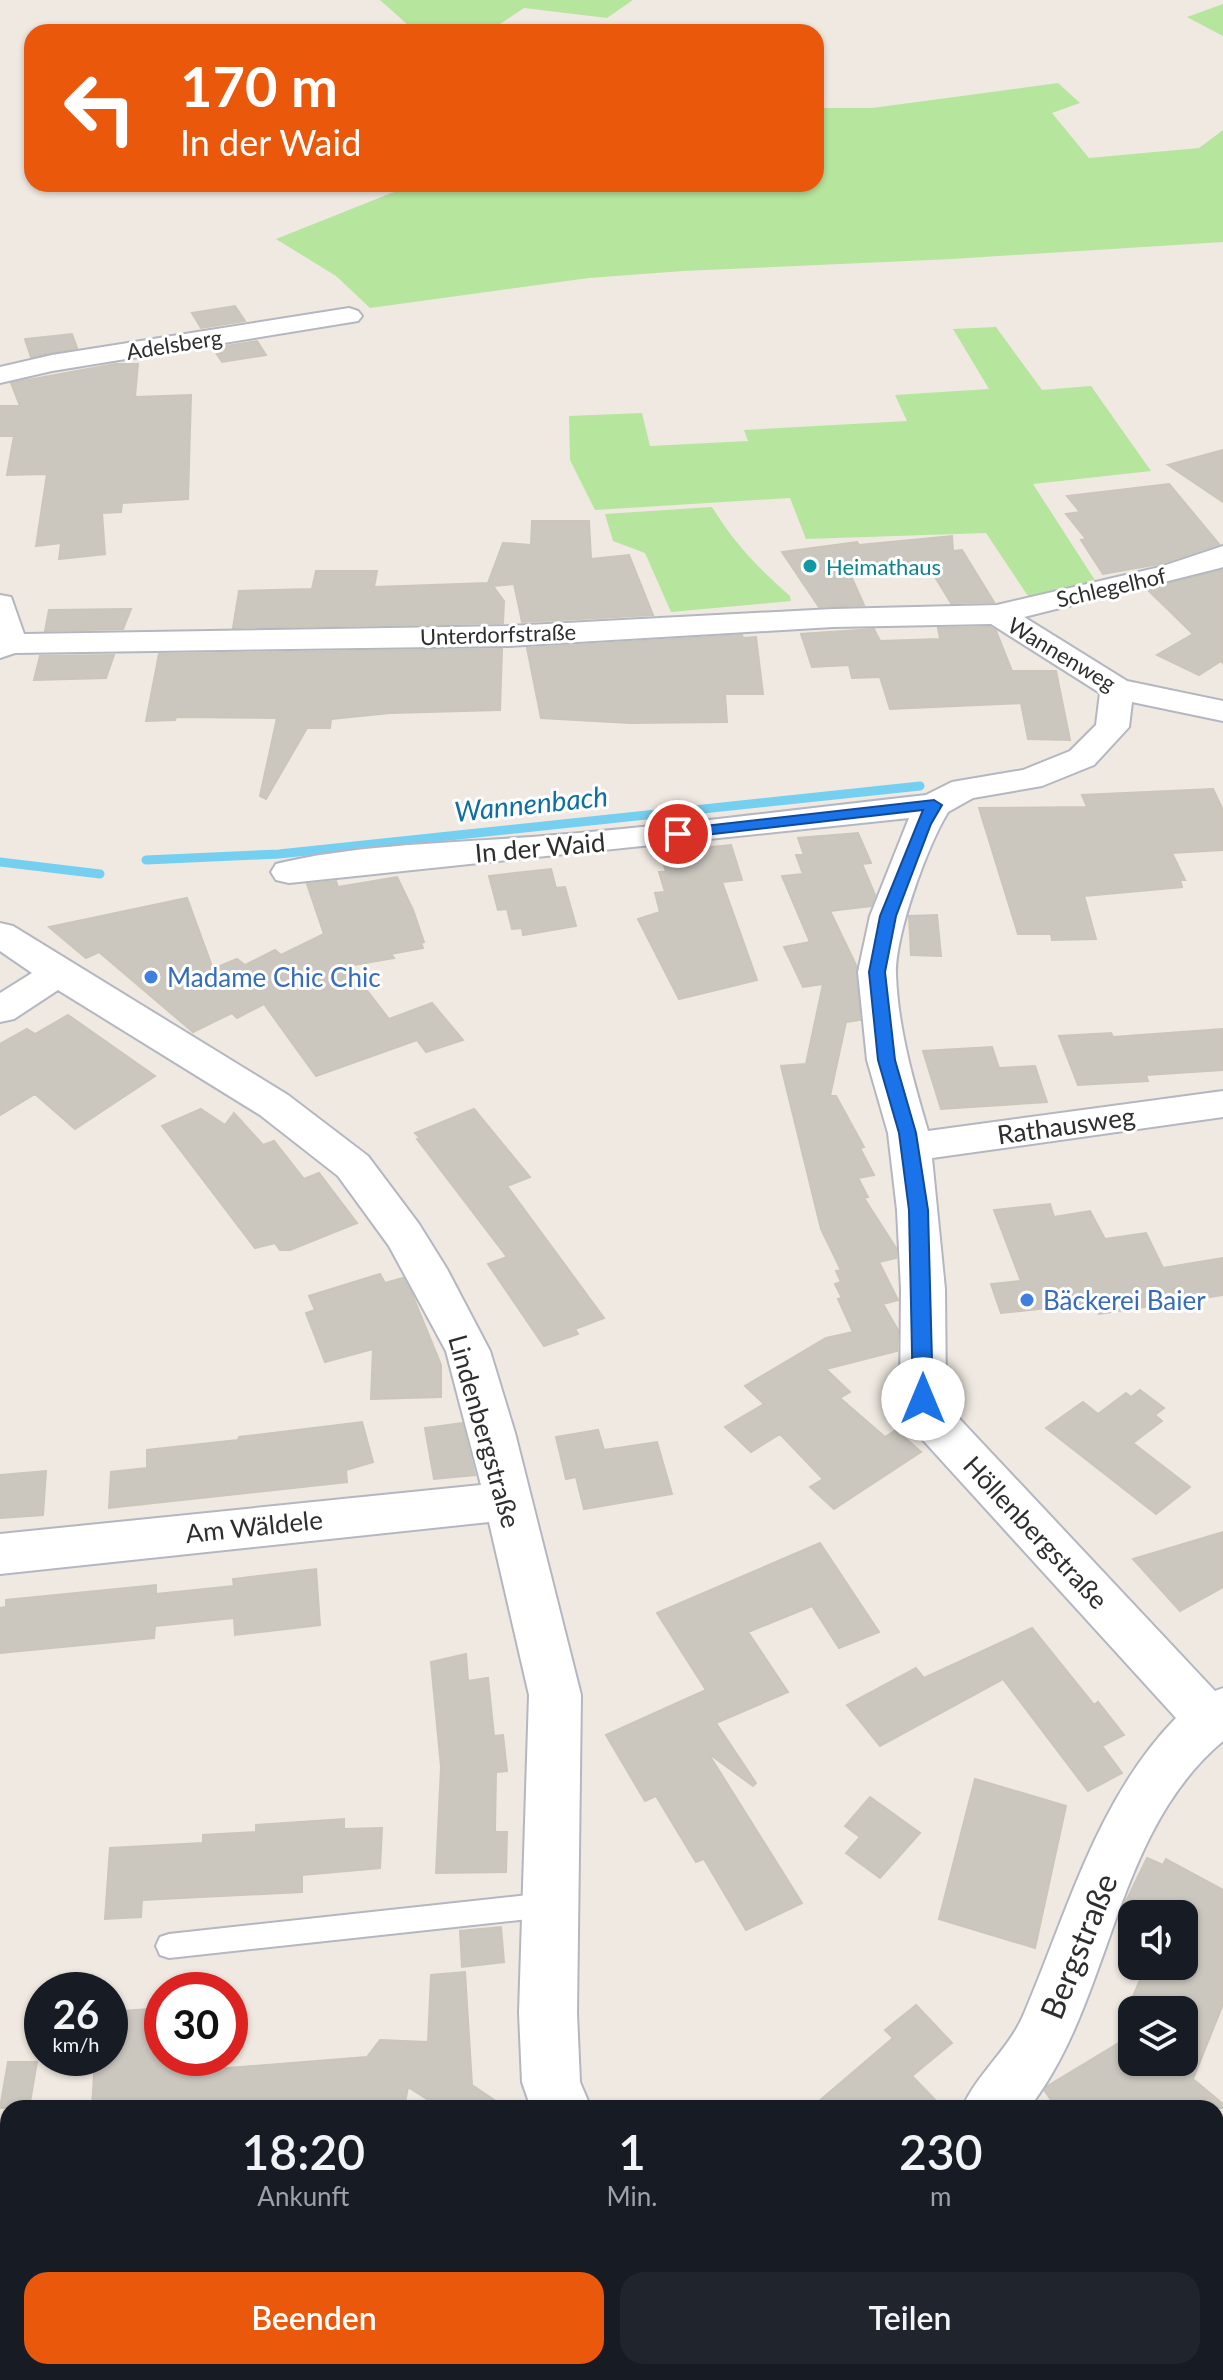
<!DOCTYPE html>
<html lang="de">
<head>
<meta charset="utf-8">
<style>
  :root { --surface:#171b24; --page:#20242c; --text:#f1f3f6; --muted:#9ea1a6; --accent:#ea580c }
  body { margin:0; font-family:Lato,sans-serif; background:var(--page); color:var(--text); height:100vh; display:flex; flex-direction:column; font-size:30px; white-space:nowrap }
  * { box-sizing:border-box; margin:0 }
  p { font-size:26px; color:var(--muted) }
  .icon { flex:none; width:44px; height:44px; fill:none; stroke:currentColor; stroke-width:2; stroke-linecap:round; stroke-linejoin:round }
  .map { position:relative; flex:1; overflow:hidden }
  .sheet { position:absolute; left:0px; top:2100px; width:1224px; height:280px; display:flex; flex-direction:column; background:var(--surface); border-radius:24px 24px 0 0; box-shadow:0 2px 6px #0004 }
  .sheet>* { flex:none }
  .banner { position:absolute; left:24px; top:24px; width:800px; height:168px; border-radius:24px; box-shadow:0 2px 6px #0004; background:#ea580c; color:#fff; overflow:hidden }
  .buttons { position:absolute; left:1118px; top:1900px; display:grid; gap:16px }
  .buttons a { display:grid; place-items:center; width:80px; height:80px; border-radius:16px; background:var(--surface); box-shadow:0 2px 6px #0004; font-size:40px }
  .speed { position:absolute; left:24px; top:1972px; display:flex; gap:16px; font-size:40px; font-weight:700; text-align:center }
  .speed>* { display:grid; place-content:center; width:104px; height:104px; border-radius:50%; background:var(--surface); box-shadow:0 2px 6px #0004; line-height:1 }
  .speed small { font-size:20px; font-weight:400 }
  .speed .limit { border:12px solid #d22; background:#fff; color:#111 }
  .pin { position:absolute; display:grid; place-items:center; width:68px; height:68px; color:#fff; margin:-34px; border:4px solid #fff; border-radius:50%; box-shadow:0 2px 8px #0007 }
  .me { position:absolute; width:88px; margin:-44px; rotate:0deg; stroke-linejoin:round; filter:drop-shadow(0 0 6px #0008) }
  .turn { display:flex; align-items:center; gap:28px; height:168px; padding:0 24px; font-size:36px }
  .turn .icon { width:104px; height:104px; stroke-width:2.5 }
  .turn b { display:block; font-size:56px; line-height:68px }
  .eta { display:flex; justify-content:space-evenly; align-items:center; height:136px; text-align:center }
  .eta b { font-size:48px; font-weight:600; line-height:56px }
  .button { display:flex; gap:16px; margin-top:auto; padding:16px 24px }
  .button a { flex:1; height:92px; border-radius:24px; background:var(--accent); color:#fff; font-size:32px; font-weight:600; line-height:92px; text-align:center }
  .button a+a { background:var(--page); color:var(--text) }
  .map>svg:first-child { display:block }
  .green { fill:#b6e59e }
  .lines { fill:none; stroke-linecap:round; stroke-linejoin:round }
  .stream { stroke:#75cff0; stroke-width:9 }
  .building { fill:#cbc7bf; stroke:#cbc5ba; stroke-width:2 }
  .lane-casing { stroke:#b4b7c1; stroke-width:4 }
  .street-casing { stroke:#b4b7c1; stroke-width:4 }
  .lane { fill:#fff; fill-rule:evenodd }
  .street { fill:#fff; fill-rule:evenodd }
  .route { fill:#1a73e8; stroke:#114b97; stroke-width:2 }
  .culture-dot { fill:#0f9aa8; stroke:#fff; stroke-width:3 }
  .shop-dot { fill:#3f7fe0; stroke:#fff; stroke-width:3 }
  .labels { text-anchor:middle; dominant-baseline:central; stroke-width:6; stroke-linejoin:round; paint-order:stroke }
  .far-street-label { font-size:22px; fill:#2e2e2e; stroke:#fff }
  .far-culture-label { font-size:22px; fill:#0d838f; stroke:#fff; text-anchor:start }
  .street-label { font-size:26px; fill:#2e2e2e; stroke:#fff }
  .shop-label { font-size:26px; fill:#366cbe; stroke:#fff; text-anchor:start }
  .water-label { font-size:28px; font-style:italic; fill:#0d6fa3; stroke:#fff }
  .near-street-label { font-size:32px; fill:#2e2e2e; stroke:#fff }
</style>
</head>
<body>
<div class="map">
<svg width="1223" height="2380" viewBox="0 0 1223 2380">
  <rect width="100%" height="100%" fill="#efe9e1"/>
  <path class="green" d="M380,0H633L607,18L524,8L488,32H416Z
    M1223,4V36L1187,17Z
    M1058,83L1080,103L1052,113L1089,158L1199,148L1223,130V242L952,259L683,271L589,278L370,308L336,276L276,239L414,184H816V108H872Z
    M996,327L1042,390L1091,386L1151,471L1033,484L1098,585L1030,599L986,533L806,539L790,498L595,510L570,460L569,416L642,413L650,446L748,441L744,430L907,421L895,395L989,389L953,329Z
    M712,507C734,543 759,569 790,596L791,601L671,612L645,553L613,541L605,514Z"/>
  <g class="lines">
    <path class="stream" d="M146,860L279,854L920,786
      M0,862L100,874"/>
  </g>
  <path class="building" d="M235,306L245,321L201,328L192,313Z
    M72,334L77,348L31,357L25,339Z
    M257,341L266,355L222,362L213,348Z
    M115,364H138L135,397L191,395L188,499L122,503L121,512L102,513L105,554L59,559L61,543L36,546L47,474L7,475L14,436H0V406H20L11,383Z
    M1223,450V502L1168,465Z
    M1169,484L1219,544L1159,564L1103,574L1081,540L1086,539L1066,514L1080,512L1067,496Z
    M532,521H589L591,559L629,555L653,615L522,622L514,584L493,586L504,601L503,623L233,628L239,591L312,589L316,571H377L374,587L488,583L503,543L531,545Z
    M952,536L953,551L962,550L994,602L951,603L927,564L851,576L864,605L819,607L782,552L857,542L859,545Z
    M1223,570V663L1221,661L1199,675L1157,655L1193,634L1147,589Z
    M131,609L123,629L45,631L49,610Z
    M990,627L996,631L1012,671H1056L1070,740L1028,739L1021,703L890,709L880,677L852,678L849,665L812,667L801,634L874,629L880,641L940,639L938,628Z
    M742,635L743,638L756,637L763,694H725L727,722L630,723L541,718L527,648Z
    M502,649L500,710L390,713L331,719L330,728H307L266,799L260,796L277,718L176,717L175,720L146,721L159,654Z
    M114,655L106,678L34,680L40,656Z
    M1213,789L1223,810V850L1172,853L1185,880H1180L1182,887L1084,896L1096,939L1052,940L1051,934H1018L979,808L1087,807L1082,795Z
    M858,833L871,863L862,864L875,895L871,906L830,911L856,965L860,1020L846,1022L830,1096H836L864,1147L860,1148L874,1175L858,1178L868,1197L864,1198L896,1248V1258L879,1262L898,1300L883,1304L898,1330L897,1351L826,1369L850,1392L840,1398L885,1437L896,1430L921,1452L834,1509L810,1487L823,1479L780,1434L751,1452L725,1427L764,1404L745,1386L826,1338L853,1332L838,1299L842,1298L835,1284L841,1282L836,1271L841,1270L821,1229L781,1066L806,1064L823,984L803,987L784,947L810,942L782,876L803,874L796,855H804L798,838Z
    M731,845L742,880L722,882L757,980L679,999L638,919L660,912L655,893L665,892L659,872H666L660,852Z
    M551,869L556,888L565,887L576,926L523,935L522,928L512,929L507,909L498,910L489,876Z
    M397,877L413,910L424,942L421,943L423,948L391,954L394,958L348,966L389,1019L432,1003L463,1040L426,1052L417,1040L316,1076L264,1004L237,1018L232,1013L193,1032L99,952L86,958L49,927L187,898L213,969L237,959L245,965L275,950L281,955L324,934L307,884L336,881L338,887Z
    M937,915L941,956L911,955L909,916Z
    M68,1015L155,1076L75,1129L35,1094L0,1115V1044L27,1029L35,1034Z
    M1223,1029V1070L1146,1075L1148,1081L1078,1085L1059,1036L1111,1033L1113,1037Z
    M992,1047L999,1068L1035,1066L1047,1102L941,1109L923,1051Z
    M201,1109L225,1125L234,1113L263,1145L274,1141L304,1179L319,1173L357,1223L290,1250H280L275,1243L255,1248L162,1126Z
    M474,1109L530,1177L507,1186L604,1318L575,1329L578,1334L544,1346L488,1264L507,1257L417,1139L420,1138L415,1133Z
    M1050,1204L1054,1217L1090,1211L1105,1239L1146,1233L1163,1268L1223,1258V1295L1099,1314L1094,1303L1001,1313L991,1284L1021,1281L994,1210Z
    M380,1274L385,1283L403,1278L412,1294L441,1365V1397L371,1399L373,1349L325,1362L306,1313L315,1310L309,1296Z
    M1140,1390L1164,1408L1155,1415L1162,1421L1133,1443L1190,1487L1156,1514L1046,1428L1083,1402L1098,1414L1126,1393L1131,1397Z
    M362,1422L373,1462L346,1470L347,1482L109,1508L111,1472L147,1468V1450L238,1440L239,1437Z
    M462,1423L475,1475L434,1479L425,1428Z
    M598,1430L604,1450L657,1442L672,1494L584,1509L576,1477L566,1479L556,1437Z
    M46,1471L43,1515L0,1518V1475Z
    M1223,1532V1587L1180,1611L1133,1559Z
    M820,1543L879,1632L839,1648L812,1606L748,1632L788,1692L716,1723L756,1783L753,1786L708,1753L802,1903L746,1930L704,1859L696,1862L656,1796L645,1801L606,1735L706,1690L657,1613Z
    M316,1569L320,1625L235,1635L234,1618L155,1626L154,1638L0,1653V1608L6,1607V1600L156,1585V1594L234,1586L233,1579Z
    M1032,1628L1094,1705L1098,1702L1124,1735L1102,1746L1122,1773L1088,1791L1003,1679L880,1746L847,1705L916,1668L924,1678Z
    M466,1654L468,1681L488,1678L494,1736L503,1735L507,1771L496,1772L495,1832H507L506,1872L436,1873L441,1767L431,1662Z
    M975,1779L1066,1806L1035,1948L939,1919Z
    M870,1797L920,1833L880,1878L846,1853L860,1837L845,1826Z
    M344,1819V1829L382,1828L380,1868L302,1875V1892L142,1900L141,1917L105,1919L110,1848L203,1843V1835L256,1832V1825Z
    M1147,1858L1163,1865L1166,1859L1223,1890V2004L1193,2079L1223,2104V2108H1057L1044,2090L1046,2087L1132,2035V2062H1184V2010H1132V2018L1125,2015L1146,1966H1184V1914H1140L1124,1905Z
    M501,1927L504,1962L462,1967L460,1931Z
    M465,1972L472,2085L506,2108H441L408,2087L404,2108H92L95,2058H110V2012L162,2008V2058H204L203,2070L367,2057L380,2040L428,2042L431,1975Z
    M916,2005L952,2043L912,2076L943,2108H811L893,2038L885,2030Z
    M8,2062H37L29,2108H0Z"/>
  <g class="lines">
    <defs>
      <path id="lane" d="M547,1893L556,1896L560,1905L556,1914L547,1917L169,1958L160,1955L156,1946L160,1937L169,1934Z"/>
      <path id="street" d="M349,308L358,311L362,316L358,321L52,371L0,383V367L52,355Z
        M1223,546V567L1220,568L1024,617L1127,681L1223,701V721L1132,702L1129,727L1094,765L1042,786L973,798L948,812C927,847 895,934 896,975C898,1028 913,1080 928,1131L1223,1091V1117L932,1158L945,1289L946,1399L954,1413L1215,1691L1223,1688V1741C1112,1834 1114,1998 1029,2108H962C977,2074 1008,2050 1023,2016C1067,1914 1096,1800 1176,1718L922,1439L900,1399L901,1289L897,1210L888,1133L867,1060L858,972L870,916L909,818L289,883L276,880L271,872L276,864C360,843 468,843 555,835C679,825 802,809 926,795L952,782L1023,770L1070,751L1096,725L1100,693L991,624L833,627L509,646L15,653L0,658V595L11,597L24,634L509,626L833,609L997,605L1160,567Z
        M0,923L13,926L288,1095L368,1156L419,1224L447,1269L490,1351L515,1433L581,1695L577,2013L580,2082L591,2108H531L522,2082L519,2013L529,1695L489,1522L0,1574V1534L481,1485L446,1351L389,1246L338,1176L260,1115L58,990L14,1019L0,1022V993L32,973L0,951Z
        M0,2159L8,2160V2220L0,2219Z
        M607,2372H679L676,2380H604Z"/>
    </defs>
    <use href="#lane" class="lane-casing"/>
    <use href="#street" class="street-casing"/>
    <use href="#lane" class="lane"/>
    <use href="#street" class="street"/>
  </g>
  <path class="route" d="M934,800L942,805L931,824L896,916L885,972L895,1060L916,1133L928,1210L933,1399L930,1404H916L913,1399L909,1210L899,1133L878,1060L869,972L880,916L923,810L678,838L670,834L678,829Z"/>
  <circle class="culture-dot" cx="810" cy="566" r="8"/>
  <g class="shop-dot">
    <circle cx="151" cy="977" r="8"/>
    <circle cx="1027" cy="1300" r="8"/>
  </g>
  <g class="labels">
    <g class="far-street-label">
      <text transform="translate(174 344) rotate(-9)">Adelsberg</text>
      <text transform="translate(1111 587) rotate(-13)">Schlegelhof</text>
      <text transform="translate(498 634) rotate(-2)">Unterdorfstraße</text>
      <text transform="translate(1062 654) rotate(31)">Wannenweg</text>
    </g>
    <g class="far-culture-label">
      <text x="826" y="566">Heimathaus</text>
    </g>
    <g class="street-label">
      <text transform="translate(540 847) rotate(-5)">In der Waid</text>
      <text transform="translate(1066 1125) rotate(-8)">Rathausweg</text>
      <text transform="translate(485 1431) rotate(74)">Lindenbergstraße</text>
      <text transform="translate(254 1526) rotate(-6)">Am Wäldele</text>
      <text transform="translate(1036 1532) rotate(47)">Höllenbergstraße</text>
    </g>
    <g class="shop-label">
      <text x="167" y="977">Madame Chic Chic</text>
      <text x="1043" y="1300">Bäckerei Baier</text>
    </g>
    <g class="water-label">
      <text transform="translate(531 803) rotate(-6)">Wannenbach</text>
    </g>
    <g class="near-street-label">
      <text transform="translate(1078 1946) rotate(-68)">Bergstraße</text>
    </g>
  </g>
</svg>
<div class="buttons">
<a><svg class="icon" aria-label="sound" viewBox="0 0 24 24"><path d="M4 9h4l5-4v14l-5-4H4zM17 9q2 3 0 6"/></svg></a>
<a><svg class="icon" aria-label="layers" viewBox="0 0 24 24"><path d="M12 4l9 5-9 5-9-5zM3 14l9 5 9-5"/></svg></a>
</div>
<div class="speed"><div>26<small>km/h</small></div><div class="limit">30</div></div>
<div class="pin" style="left:678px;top:834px;background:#d93025"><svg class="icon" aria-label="arrive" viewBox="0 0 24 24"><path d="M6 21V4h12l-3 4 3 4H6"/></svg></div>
<svg class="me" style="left:923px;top:1399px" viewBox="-20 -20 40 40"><circle r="19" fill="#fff"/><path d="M0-13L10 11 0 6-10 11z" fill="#1a73e8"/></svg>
<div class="banner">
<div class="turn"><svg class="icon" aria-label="left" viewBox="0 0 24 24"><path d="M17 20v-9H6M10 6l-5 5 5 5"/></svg><div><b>170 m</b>In der Waid</div></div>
</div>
<section class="sheet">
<div class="eta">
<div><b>18:20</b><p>Ankunft</p></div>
<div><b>1</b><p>Min.</p></div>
<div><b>230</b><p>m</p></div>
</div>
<div class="button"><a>Beenden</a><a>Teilen</a></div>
</section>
</div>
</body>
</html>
